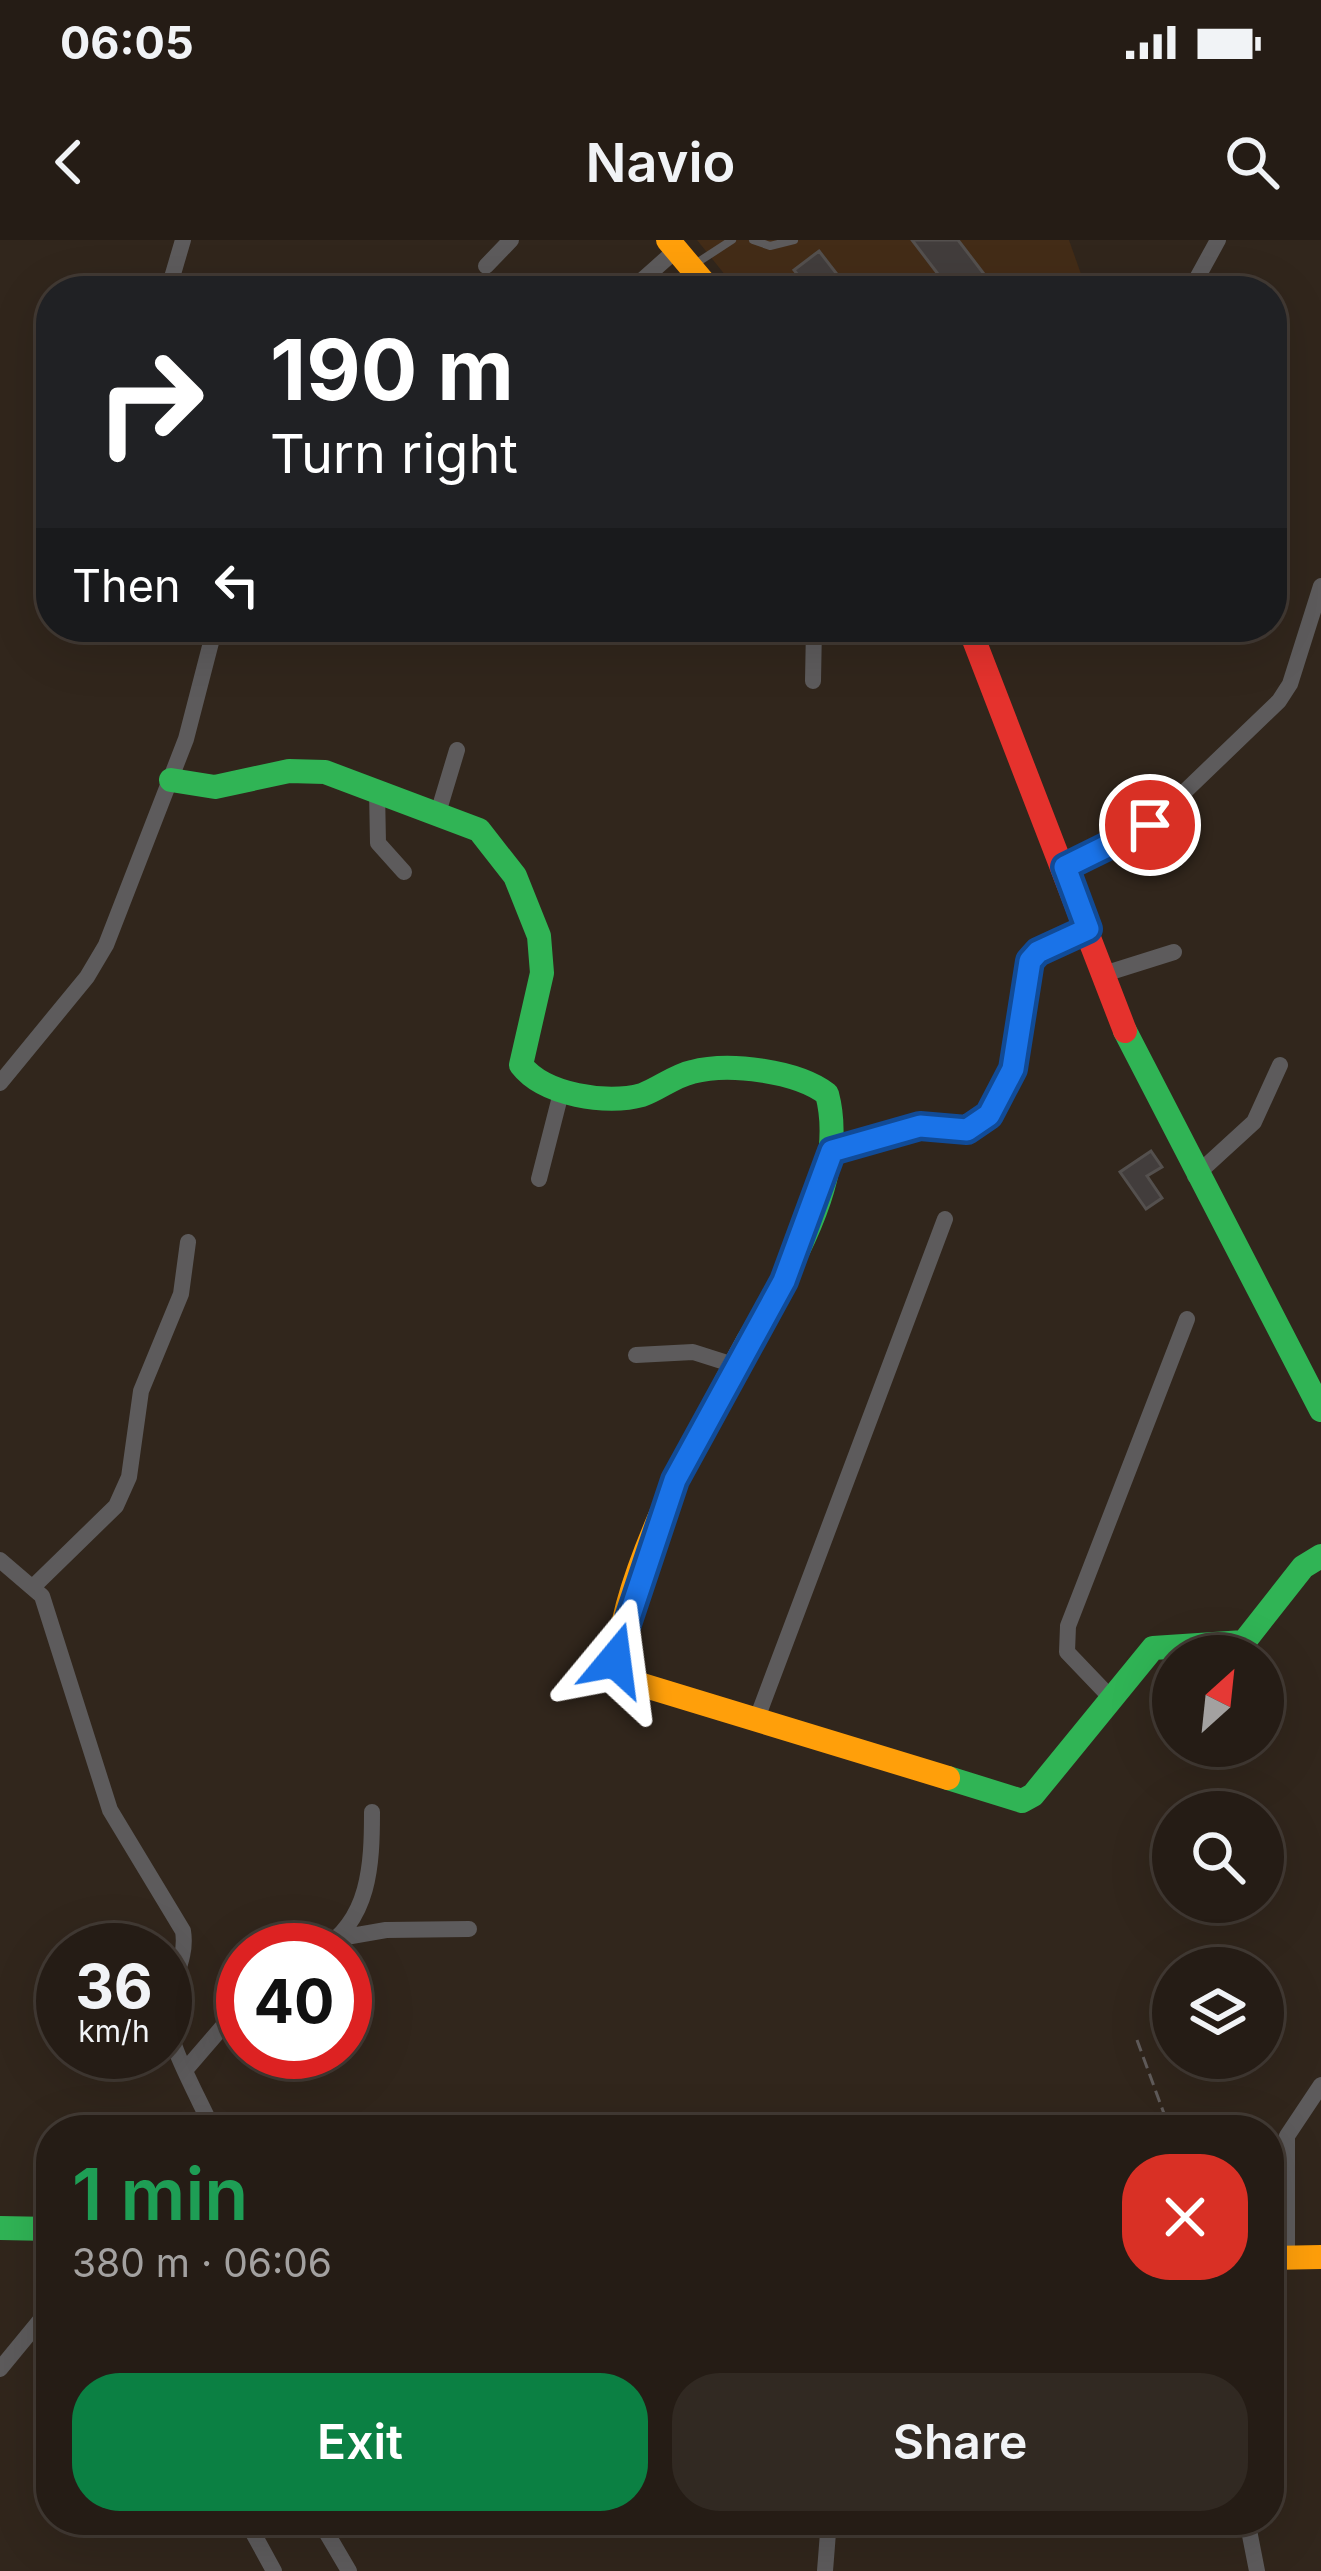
<!DOCTYPE html>
<html lang="en">
<head>
<meta charset="utf-8">
<style>
  :root { --surface:#251c15; --page:#312922; --text:#f1f3f6; --muted:#a3a1a0; --line:#423a34; --accent:#0b8043 }
  body { margin:0; font-family:Inter,sans-serif; background:var(--page); color:var(--text); height:100vh; display:flex; flex-direction:column; font-size:45px; white-space:nowrap }
  * { box-sizing:border-box; margin:0 }
  p { font-size:39px; color:var(--muted) }
  .icon { flex:none; width:66px; height:66px; fill:none; stroke:currentColor; stroke-width:2; stroke-linecap:round; stroke-linejoin:round }
  .map { position:relative; flex:1; overflow:hidden }
  .side { position:absolute; left:36px; top:1875px; width:1248px; height:420px; display:flex; flex-direction:column; background:var(--surface); border-radius:48px; box-shadow:0 12px 48px #0002,0 0 0 3px var(--line) }
  .side>* { flex:none }
  .top-card { position:absolute; left:36px; top:36px; width:1251px; height:366px; border-radius:48px; box-shadow:0 12px 48px #0002,0 0 0 3px var(--line); background:#202124; color:#fff; overflow:hidden }
  .needle { width:78px; rotate:27deg }
  .buttons { position:absolute; left:1152px; top:1395px; display:grid; gap:24px }
  .buttons a { display:grid; place-items:center; width:132px; height:132px; border-radius:50%; background:var(--surface); box-shadow:0 12px 48px #0002,0 0 0 3px var(--line); font-size:60px }
  .speed { position:absolute; left:36px; top:1683px; display:flex; gap:24px; font-size:60px; font-weight:700; text-align:center }
  .speed>* { display:grid; place-content:center; width:156px; height:156px; border-radius:50%; background:var(--surface); box-shadow:0 12px 48px #0002,0 0 0 3px var(--line); line-height:1 }
  .speed small { font-size:30px; font-weight:400 }
  .speed .limit { border:18px solid #d22; background:#fff; color:#111 }
  .pin { position:absolute; display:grid; place-items:center; width:102px; height:102px; color:#fff; margin:-51px; border:6px solid #fff; border-radius:50%; box-shadow:0 3px 12px #0007 }
  .me { position:absolute; width:132px; margin:-66px; rotate:16deg; stroke-linejoin:round; filter:drop-shadow(0 0 9px #0008) }
  .turn { display:flex; align-items:center; gap:42px; height:252px; padding:0 36px; font-size:54px }
  .turn .icon { width:156px; height:156px; stroke-width:2.5 }
  .turn b { display:block; font-size:84px; line-height:102px }
  .then { display:flex; align-items:center; height:114px; padding:0 36px; background:#0003; gap:24px; font-size:45px }
  .round { display:grid; place-items:center; flex:none; width:126px; height:126px; border-radius:48px; background:var(--page) }
  .summary { display:flex; align-items:center; justify-content:space-between; height:204px; padding:0 36px }
  h1 { font-size:72px; font-weight:600; line-height:90px; color:#1e9e55 }
  .action { display:flex; gap:24px; margin-top:auto; padding:24px 36px }
  .action a { flex:1; height:138px; border-radius:48px; background:var(--accent); color:#fff; font-size:48px; font-weight:600; line-height:138px; text-align:center }
  .action a+a { background:var(--page); color:var(--text) }
  .status { display:flex; justify-content:space-between; align-items:center; height:84px; padding:0 60px; background:var(--surface); direction:ltr }
  .status svg { height:33px; fill:currentColor }
  header { display:flex; justify-content:space-between; align-items:center; height:156px; padding:0 36px; background:var(--surface); font-size:54px; font-weight:600 }
  .map>svg:first-child { display:block }
  .built { fill:#432c17 }
  .building { fill:#423d3c; stroke:#54504e; stroke-width:3 }
  .lines { fill:none; stroke-linecap:round; stroke-linejoin:round }
  .path { stroke:#615c5b; stroke-width:3; stroke-dasharray:12 6; stroke-linecap:butt }
  .lane { stroke:#5d5b5c; stroke-width:8 }
  .street { stroke:#5d5b5c; stroke-width:16 }
  .fast { stroke:#30b455; stroke-width:24 }
  .slow { stroke:#ff9f0a; stroke-width:24 }
  .jam { stroke:#e5322d; stroke-width:24 }
  .route-casing { stroke:#114b97; stroke-width:30 }
  .route { stroke:#1a73e8; stroke-width:21 }
</style>
</head>
<body>
<div class="status"><b>06:05</b><svg viewBox="0 0 49 12"><path d="M0 12V9h3v3zM5 12V6h3v6zM10 12V3h3v9zM15 12V0h3v12zM26 1h20v11H26zM47 4h2v5h-2z"/></svg></div>
<header><svg class="icon" aria-label="back" viewBox="0 0 24 24"><path d="M15 5l-7 7 7 7"/></svg>Navio<svg class="icon" aria-label="search" viewBox="0 0 24 24"><circle cx="10" cy="10" r="6"/><path d="M15 15l6 6"/></svg></header>
<div class="map">
<svg width="1321" height="2331" viewBox="0 0 1321 2331">
  <rect width="100%" height="100%" fill="#31261c"/>
  <path class="built" d="M697,0H1069L1087,51H738Z"/>
  <path class="building" d="M912,0H958L997,51H916L938,34Z
    M819,11L850,51H810L794,30Z
    M1151,911L1162,927L1147,936L1162,958L1146,969L1120,932Z"/>
  <g class="lines">
    <path class="path" d="M1137,1800L1170,1890"/>
    <path class="lane" d="M753,0L770,6L794,0
      M692,26L732,0"/>
    <path class="street" d="M486,26L511,0
      M168,51L183,0
      M630,51L676,10
      M1190,51L1218,0
      M813,441L814,387
      M377,551L378,603L404,632
      M438,573L457,510
      M1065,627L1150,585L1279,461L1290,444L1321,346
      M1104,734L1174,712
      M0,843L87,737L106,705L186,499L215,387
      M832,911L920,886L967,890L989,875L1013,829L1030,721L1038,712L1088,689
      M1195,936L1254,882L1280,825
      M539,939L562,849
      M636,1115L693,1112L737,1126
      M0,1320L42,1356L110,1570L183,1691C188,1721 168,1744 167,1774C166,1801 201,1862 213,1890
      M35,1345L116,1266L129,1237L141,1151L181,1054L188,1002
      M1111,1458L1067,1412L1068,1386L1187,1079
      M756,1481L945,979
      M340,1698L386,1690L469,1689
      M320,1710C370,1681 372,1624 372,1572
      M187,1828L243,1763
      M1287,2018V1896L1321,1845
      M0,2129L51,2067
      M246,2280L274,2331
      M319,2280L349,2331
      M1247,2280L1257,2331
      M825,2331L829,2280"/>
    <path class="fast" d="M171,540L215,547L289,531L325,532L479,590L515,636L539,696L542,733L521,825C544,855 607,865 642,855C659,849 674,836 692,832C729,822 797,831 827,854C849,937 788,1031 748,1101
      M1125,791L1321,1170
      M948,1538L1022,1561L1033,1555L1153,1408L1244,1402L1303,1327L1321,1316
      M0,1988L51,1989"/>
    <path class="slow" d="M668,0L711,51
      M748,1101C709,1173 608,1356 620,1433L639,1444L948,1538
      M1269,2018L1321,2017"/>
    <path class="jam" d="M969,387L1125,791"/>
  </g>
  <g class="lines">
    <defs>
      <path id="route" d="M615,1420L675,1240L784,1041L832,911L920,886L967,890L989,875L1013,829L1030,721L1038,712L1088,689L1065,627L1150,585"/>
    </defs>
    <use href="#route" class="route-casing"/>
    <use href="#route" class="route"/>
  </g>
</svg>
<div class="buttons">
<a><svg class="needle" viewBox="-14 -14 28 28"><path d="M0-13l5 13h-10z" fill="#e53935"/><path d="M0 13l5-13h-10z" fill="#a3a1a0"/></svg></a>
<a><svg class="icon" aria-label="search" viewBox="0 0 24 24"><circle cx="10" cy="10" r="6"/><path d="M15 15l6 6"/></svg></a>
<a><svg class="icon" aria-label="layers" viewBox="0 0 24 24"><path d="M12 4l9 5-9 5-9-5zM3 14l9 5 9-5"/></svg></a>
</div>
<div class="speed"><div>36<small>km/h</small></div><div class="limit">40</div></div>
<div class="pin" style="left:1150px;top:585px;background:#d93025"><svg class="icon" aria-label="arrive" viewBox="0 0 24 24"><path d="M6 21V4h12l-3 4 3 4H6"/></svg></div>
<svg class="me" style="left:615px;top:1420px" viewBox="-20 -20 40 40"><path d="M0-17L14 15 0 8-14 15z" fill="#1a73e8" stroke="#fff" stroke-width="4"/></svg>
<div class="top-card">
<div class="turn"><svg class="icon" aria-label="right" viewBox="0 0 24 24"><path d="M7 20v-9h11M14 6l5 5-5 5"/></svg><div><b>190 m</b>Turn right</div></div>
<div class="then">Then<svg class="icon" aria-label="left" viewBox="0 0 24 24"><path d="M17 20v-9H6M10 6l-5 5 5 5"/></svg></div>
</div>
<section class="side">
<div class="summary"><div><h1>1 min</h1><p>380 m · 06:06</p></div><a class="round" style="background:#d93025;color:#fff"><svg class="icon" aria-label="close" viewBox="0 0 24 24"><path d="M6 6l12 12M18 6L6 18"/></svg></a></div>
<div class="action"><a>Exit</a><a>Share</a></div>
</section>
</div>
</body>
</html>
